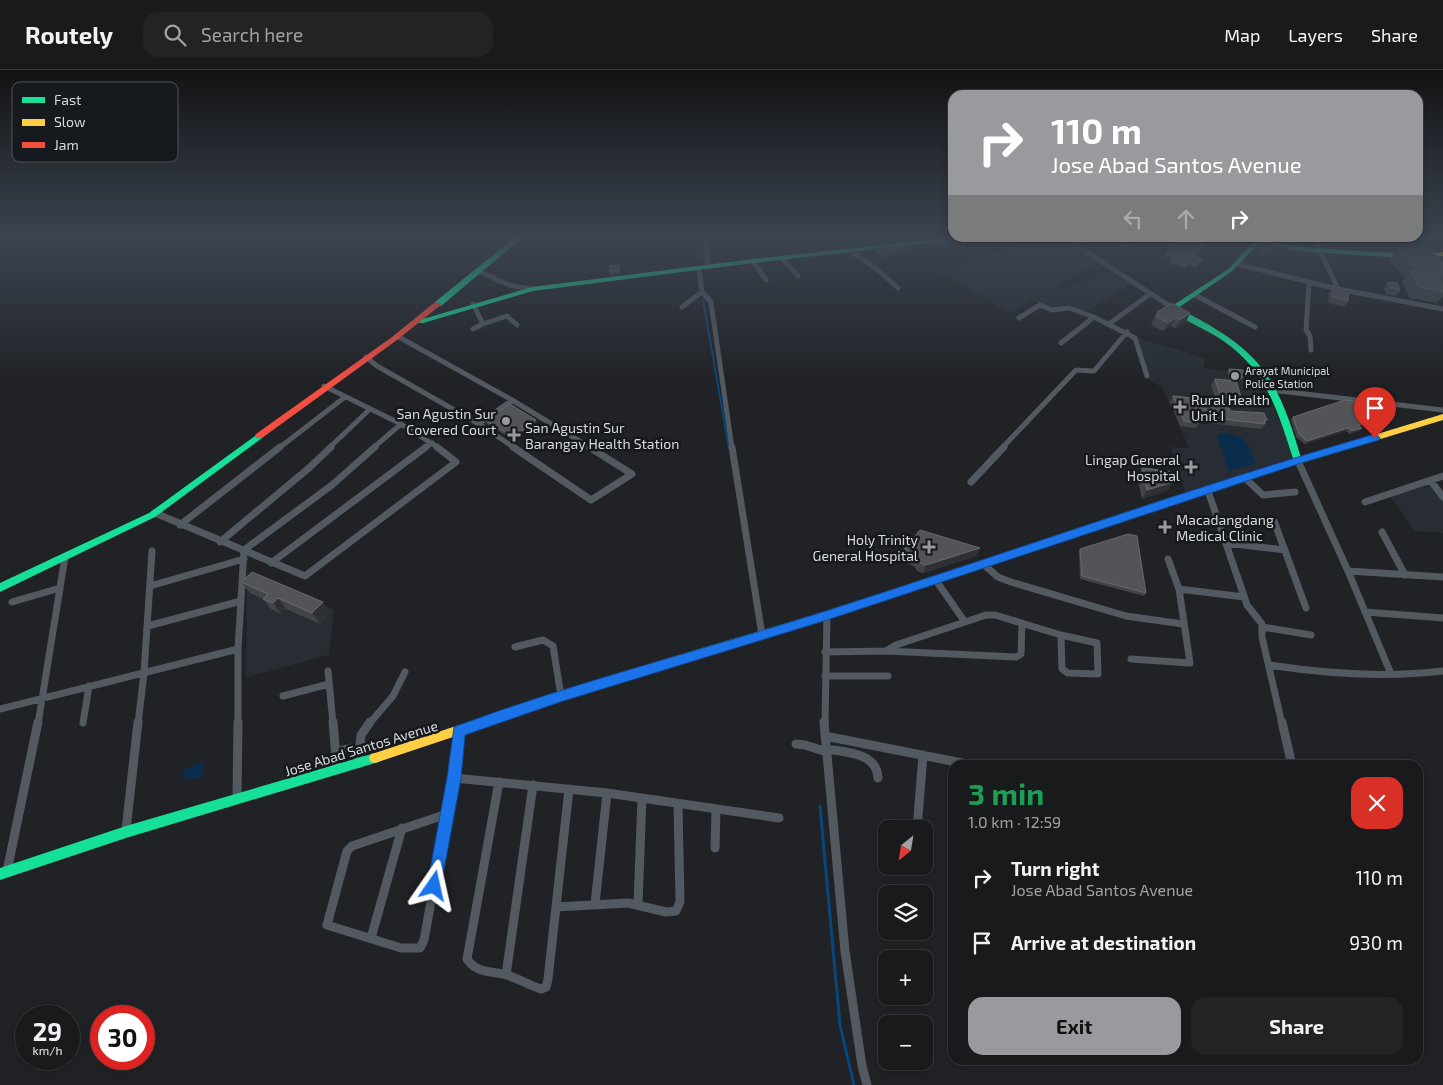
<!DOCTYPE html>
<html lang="en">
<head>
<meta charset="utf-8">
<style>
  :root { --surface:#181a1c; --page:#212325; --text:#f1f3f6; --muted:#9fa1a3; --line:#36383b; --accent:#989a9d }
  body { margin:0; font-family:"Exo 2",sans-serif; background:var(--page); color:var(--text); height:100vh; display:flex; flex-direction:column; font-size:19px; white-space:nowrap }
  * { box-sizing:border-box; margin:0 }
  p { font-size:16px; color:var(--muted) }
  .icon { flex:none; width:28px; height:28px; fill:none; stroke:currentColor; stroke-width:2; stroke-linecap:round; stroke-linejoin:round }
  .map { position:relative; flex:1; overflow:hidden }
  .sheet { position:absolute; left:948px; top:690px; width:475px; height:305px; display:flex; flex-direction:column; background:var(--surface); border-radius:15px; box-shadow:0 2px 8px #0003,0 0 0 1px var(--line) }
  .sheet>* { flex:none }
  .hud { position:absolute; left:948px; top:20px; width:475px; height:152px; border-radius:15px; box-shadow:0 2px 8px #0003,0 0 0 1px var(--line); background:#989a9d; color:#fff; overflow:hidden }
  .needle { width:32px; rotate:210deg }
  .tools { position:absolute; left:878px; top:750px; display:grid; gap:10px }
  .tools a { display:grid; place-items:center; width:55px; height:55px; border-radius:10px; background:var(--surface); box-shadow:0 2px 8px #0003,0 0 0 1px var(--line); font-size:25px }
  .speed { position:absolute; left:15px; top:935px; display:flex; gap:10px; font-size:25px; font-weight:700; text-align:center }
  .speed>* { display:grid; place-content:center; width:65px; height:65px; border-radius:50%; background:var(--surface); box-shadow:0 2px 8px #0003,0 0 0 1px var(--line); line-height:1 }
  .speed small { font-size:12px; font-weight:400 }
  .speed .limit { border:8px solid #d22; background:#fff; color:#111 }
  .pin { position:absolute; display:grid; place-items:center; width:42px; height:42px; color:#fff; margin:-51px -21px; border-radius:50% 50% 50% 0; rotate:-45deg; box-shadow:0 0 5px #0007 }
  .pin .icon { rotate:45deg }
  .me { position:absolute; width:55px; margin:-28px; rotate:11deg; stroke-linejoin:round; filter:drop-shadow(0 0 4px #0008) }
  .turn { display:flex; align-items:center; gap:18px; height:105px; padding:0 20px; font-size:22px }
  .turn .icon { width:65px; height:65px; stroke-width:2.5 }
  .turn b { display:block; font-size:35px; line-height:42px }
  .lanes { display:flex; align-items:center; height:48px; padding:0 20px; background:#0003; justify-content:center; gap:25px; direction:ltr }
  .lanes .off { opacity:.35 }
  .round { display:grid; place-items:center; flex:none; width:52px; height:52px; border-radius:15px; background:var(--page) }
  .headline { display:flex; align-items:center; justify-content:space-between; height:85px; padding:0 20px }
  h1 { font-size:30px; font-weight:700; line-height:38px; color:#1e9e55 }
  .cta { display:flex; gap:10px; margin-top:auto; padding:10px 20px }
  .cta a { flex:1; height:58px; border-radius:15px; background:var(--accent); color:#111; font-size:20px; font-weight:700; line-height:58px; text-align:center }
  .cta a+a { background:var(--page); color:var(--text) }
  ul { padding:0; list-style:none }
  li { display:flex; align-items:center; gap:15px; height:65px; padding:0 20px }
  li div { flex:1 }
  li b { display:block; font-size:19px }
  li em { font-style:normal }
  header { display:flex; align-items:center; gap:30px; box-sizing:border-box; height:70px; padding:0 25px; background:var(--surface); border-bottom:1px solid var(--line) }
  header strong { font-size:24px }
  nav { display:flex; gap:28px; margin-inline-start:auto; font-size:18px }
  .search { width:350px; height:45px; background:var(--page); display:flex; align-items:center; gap:12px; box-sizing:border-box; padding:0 18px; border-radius:15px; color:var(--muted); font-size:19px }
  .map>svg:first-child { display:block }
  .built { fill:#272d33 }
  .green { fill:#0a2c4d }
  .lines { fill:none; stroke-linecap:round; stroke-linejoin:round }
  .stream-far1 { stroke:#09467d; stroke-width:2 }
  .stream { stroke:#09467d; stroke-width:3 }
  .street-far2 { stroke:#535961; stroke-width:5 }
  .street-far1 { stroke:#535961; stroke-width:7 }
  .street { stroke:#535961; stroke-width:9 }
  .fast { fill:#16e098; fill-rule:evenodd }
  .slow { fill:#ffcf43; fill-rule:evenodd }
  .jam { fill:#f24e42; fill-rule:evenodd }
  .wall { fill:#434447 }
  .shaded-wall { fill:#2e3033 }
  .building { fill:#535457; stroke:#68696c }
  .route { fill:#1a73e8; stroke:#114b97 }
  .poi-dot { fill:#989a9d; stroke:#16191d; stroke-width:2 }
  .labels { text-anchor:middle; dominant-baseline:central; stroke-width:5; stroke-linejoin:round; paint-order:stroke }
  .far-poi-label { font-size:11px; fill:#d8dadd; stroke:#16191d; text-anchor:start }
  .poi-label { font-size:14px; fill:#d8dadd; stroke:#16191d; text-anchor:start }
  .street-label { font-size:14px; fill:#d8dadd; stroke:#16191d }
  .key { fill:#16191d; stroke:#505357; stroke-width:1 }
  .key-label { font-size:14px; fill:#d8dadd }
</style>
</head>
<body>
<header>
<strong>Routely</strong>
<div class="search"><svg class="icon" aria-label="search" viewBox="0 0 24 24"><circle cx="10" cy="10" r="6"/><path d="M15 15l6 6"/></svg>Search here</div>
<nav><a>Map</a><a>Layers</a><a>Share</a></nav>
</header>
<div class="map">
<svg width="1443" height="1015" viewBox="0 0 1443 1015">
  <rect width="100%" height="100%" fill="#202225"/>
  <path class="built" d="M1039,168H1060L1098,193L1056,217L1060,216L1065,219L1110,200L1132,214L1083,243L1066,234L1052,240L1032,230L1010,243L940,202Z
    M1396,168H1424L1443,183L1409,184Z
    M1137,268L1205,288L1203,298L1241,303L1245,318L1267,321L1295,387L1185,422L1171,377L1189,378L1162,317L1150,311Z
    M1433,414L1443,429V463L1414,461L1390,426Z
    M247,507L334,539L329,585L246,607Z"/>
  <path class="green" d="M1221,363C1247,366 1247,371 1256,394L1229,401L1217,367Z
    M203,692L204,706L190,710V708L184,710V699Z"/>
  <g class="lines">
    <path class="stream-far1" d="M698,188L700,168
      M703,230L729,378"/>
    <path class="stream" d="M820,736L840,955L854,1015"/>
    <path class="street-far2" d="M706,168L708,196
      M1065,168L1173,238
      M1314,168L1338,219
      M1124,175L1136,168
      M850,181L878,200L898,218
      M782,188L798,206
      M753,191L766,210
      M1236,194L1338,219L1443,239
      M699,198L702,222L711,232L732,378
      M478,201L509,215L532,219
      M1309,213L1306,260L1310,266L1311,280
      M1195,225L1255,257
      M473,234L483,254L507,246L517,255
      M682,237L702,222
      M1094,247L1135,268L1147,306
      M1019,248L1040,235L1052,240L1069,238L1094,247L1061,273
      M1109,254L1150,224
      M473,259L483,254
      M397,266L512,330L591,378
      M366,287L377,296L479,354L515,378
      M324,316L401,354L439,378
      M1271,320L1443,340
      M479,354L512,330
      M279,378L345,327
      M329,378L370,339
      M373,378L401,354
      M425,378L432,373
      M1002,378L1076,300L1094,301L1127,262"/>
    <path class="street-far1" d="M513,377L591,430L632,404L589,377
      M732,377L762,565
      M1298,391L1348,501L1391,604
      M1246,409L1263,425L1295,422
      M1431,411L1443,427
      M971,412L1004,377
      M1208,421L1247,535L1262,554V567L1282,654
      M1365,432L1443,406
      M155,443L305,506L456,392L437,377
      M1274,451L1306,538
      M180,455L280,377
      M1382,462L1405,505
      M220,472L309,398L331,377
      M1227,473L1285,480
      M1168,489L1179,519
      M271,493L426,377
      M983,494L998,507L1011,512L1126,546L1183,554
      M1348,501L1443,507
      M935,509L965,552L986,545H995L1061,565
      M150,516L244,489
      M12,532L60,518
      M1365,542L1443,548
      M148,556L241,531
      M1262,557L1311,565
      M1061,565L1097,573L1098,604L1068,603L1062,599Z
      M515,577L543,570L553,576L561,626
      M886,581L1016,587L1021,584L1022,553
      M825,582L886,581L896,575L965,552
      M1131,589L1190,593L1179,519L1244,527
      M1269,595C1327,604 1384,608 1443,601
      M328,601L333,654
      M825,606H888
      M283,626L329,614
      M0,639L238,579
      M83,653L89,616
      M38,654L65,487
      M138,654L144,603L152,481
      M238,654V579L244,480L332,415L375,377
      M369,654L393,626L405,602
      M825,654L827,545"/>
    <path class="street" d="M333,652L337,700
      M824,652L845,881L862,996L867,1015
      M1282,652L1292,695
      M825,666L972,695
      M796,674L805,675L827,682
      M827,679C847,682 877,683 878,708
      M358,694L361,665L370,652
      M454,708L607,723L779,748
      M499,712L467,889C477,904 492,901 507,905C519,909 529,915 541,919L546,917L548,909L569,719
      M237,730L238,652
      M447,744L424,870L420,878H401L327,855L347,781L352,776Z
      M447,744L454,708L459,662
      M917,759L923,685
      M126,760L138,652
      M715,778L716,740
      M7,801L38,652
      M595,834L607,723
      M638,834L642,728
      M556,837L628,833L666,842L676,841L680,832L678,735
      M371,868L402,758
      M506,905L533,715"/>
    <path class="fast" d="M514,168H522L441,236H435V232Z
      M948,168H975L753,193L533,221L423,253H420L416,251L532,217L753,189Z
      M1235,168H1252L1300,177L1405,184L1408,186L1405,188L1300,181L1259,174L1231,202L1178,238C1204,252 1232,266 1252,287C1280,315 1291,355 1302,391L1298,394L1294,391C1278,343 1267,300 1222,270C1206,259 1183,251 1169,238L1227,200L1253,173Z
      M259,363L262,364L263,366L262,368L155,447L0,522V513L149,443Z
      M1285,392L1289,395L1288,397L827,549L682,594L678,592L677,589L678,586L682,584L827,541Z
      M375,683L379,684L381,688L379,692L375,693L126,768L0,810V798L126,756Z"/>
    <path class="slow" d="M1443,182V186L1424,188L1421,186L1424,184Z
      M1443,344V350L1285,398L1281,395L1282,393Z
      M682,584L686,586L687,589L686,592L682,594L561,631L375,693L371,692L369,688L371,684L375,683L561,621Z"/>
    <path class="jam" d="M435,232L442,234L397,270L262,368H256L255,366L256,364L392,267Z"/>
  </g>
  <path class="wall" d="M1150,168H1188L1205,175L1204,178L1195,186L1201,192L1195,197L1188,195L1184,199L1169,193L1172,189L1164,186L1166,184L1172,177L1150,169Z
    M1262,172L1272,180L1269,185L1259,183V177Z
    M875,178L907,182L883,188L874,181Z
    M1397,179L1443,192V226L1437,233L1410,228L1402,212L1405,208L1389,190Z
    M619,195L620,204L610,205L609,196Z
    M1388,212L1400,220L1396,226L1386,224L1384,218Z
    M1333,216L1348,231L1344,237L1328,233L1329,222Z
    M1172,233L1186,252L1175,258L1171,256L1163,261L1151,255L1157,242Z
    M1229,299L1245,306L1243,309H1241L1240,311L1230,310L1227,302Z
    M1215,309L1242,330L1239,336L1227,334L1230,341L1267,350L1261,359L1199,352L1196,358L1180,356L1170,332L1173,326L1216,331L1211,315Z
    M1394,344L1392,347L1360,356L1359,361L1350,364L1346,361L1305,374L1296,367L1291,350L1293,347Z
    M486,351L537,353L514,370L487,354Z
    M1142,398L1167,421L1142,429L1137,407Z
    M1080,479L1146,523L1144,526L1080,509L1079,481Z
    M902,482L977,486L923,503L917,501L915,497L900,490Z
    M241,512L323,532L330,542L320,554L286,539L281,544L271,539L263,529L250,523Z"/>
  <path class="shaded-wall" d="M1205,175L1204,178L1192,189L1194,186Z
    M908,179L907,182L883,188L884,185Z
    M1190,243L1186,252L1175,258L1180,250Z
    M1176,248L1171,256L1163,261L1168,253Z
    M1394,344L1392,347L1355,358L1358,355Z
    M536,350L537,353L514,370V367Z
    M1348,358L1346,361L1305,374L1307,371Z
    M1362,358L1359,361L1350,364L1352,361Z
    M1173,412L1167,421L1142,429L1147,420Z
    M980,478L977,486L923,503L926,495Z
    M278,528L286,539L281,544L273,533Z
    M323,532L330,542L320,554L312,543Z
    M352,674L353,676V683L342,686L340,683Z"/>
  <path class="building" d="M1157,168H1188L1205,175L1194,186L1202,189L1196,195L1189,192L1185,196L1170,191L1174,187L1166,184L1175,175Z
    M1262,172L1273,174L1272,180L1262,178Z
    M907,176L908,179L884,185L875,178Z
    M1397,179L1431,180L1443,192V205L1437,204L1443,216V222L1419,217L1410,201L1418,202Z
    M619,195L620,201L610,202L609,196Z
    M1388,212L1397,213L1400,220L1391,218Z
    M1333,216L1349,220L1348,231L1332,227Z
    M1172,233L1190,243L1180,250L1176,248L1168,253L1156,246L1160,244L1157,242Z
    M1229,299L1243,300L1245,306H1241L1242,308L1232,307Z
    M1215,309L1236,311L1242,330L1221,327Z
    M1173,326L1227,332L1230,341L1264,343L1267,350H1264L1265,354L1197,346L1199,353L1184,351Z
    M1345,330L1385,335L1394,344L1358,355L1362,358L1352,361L1348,358L1307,371L1299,364L1293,347Z
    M510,334L536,350L514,367L486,351Z
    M1142,398L1169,401L1173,412L1147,420Z
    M920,460L980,478L926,495L920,493L917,488L902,482Z
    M1128,464L1137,466L1146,523L1082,506L1080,479Z
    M252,502L323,532L312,543L278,528L273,533L263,529L268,524L241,512Z
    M352,674L351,680L340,683V677Z"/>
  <linearGradient id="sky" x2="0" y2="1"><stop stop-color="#121314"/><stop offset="0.54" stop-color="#3c4451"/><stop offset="1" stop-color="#3c4451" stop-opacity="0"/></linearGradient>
  <rect width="1443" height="311" fill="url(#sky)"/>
  <path class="route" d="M1375,364L1380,368L1379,370L1301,393L827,550L560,632L465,665L461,708L441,816L439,821L434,823L429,821L427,816L447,708L454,657C577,611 705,580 829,540C1011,482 1192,417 1375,364Z"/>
  <g class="poi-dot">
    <circle cx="1235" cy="306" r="5"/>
    <path d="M1177.5 329.5h5v5h5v5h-5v5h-5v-5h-5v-5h5z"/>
    <circle cx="506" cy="351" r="5"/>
    <path d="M511.5 357.5h5v5h5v5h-5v5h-5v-5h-5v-5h5z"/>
    <path d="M1188.5 389.5h5v5h5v5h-5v5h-5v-5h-5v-5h5z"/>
    <path d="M1162.5 449.5h5v5h5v5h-5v5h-5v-5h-5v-5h5z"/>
    <path d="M926.5 469.5h5v5h5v5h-5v5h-5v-5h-5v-5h5z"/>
  </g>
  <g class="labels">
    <g class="far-poi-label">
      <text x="1245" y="300">Arayat Municipal<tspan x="1245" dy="13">Police Station</tspan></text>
    </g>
    <g class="poi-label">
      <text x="1191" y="329">Rural Health<tspan x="1191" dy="16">Unit I</tspan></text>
      <text x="496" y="343" text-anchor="end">San Agustin Sur<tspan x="496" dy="16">Covered Court</tspan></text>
      <text x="525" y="357">San Agustin Sur<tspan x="525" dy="16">Barangay Health Station</tspan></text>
      <text x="1180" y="389" text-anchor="end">Lingap General<tspan x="1180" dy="16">Hospital</tspan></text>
      <text x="1176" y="449">Macadangdang<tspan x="1176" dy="16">Medical Clinic</tspan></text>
      <text x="918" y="469" text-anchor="end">Holy Trinity<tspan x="918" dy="16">General Hospital</tspan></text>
    </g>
    <g class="street-label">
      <text transform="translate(361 678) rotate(-17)">Jose Abad Santos Avenue</text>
    </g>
  </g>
  <rect x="12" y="12" width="166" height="80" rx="8" class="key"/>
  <rect x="22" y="27" width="23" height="6" fill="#16e098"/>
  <rect x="22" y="49" width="23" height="7" fill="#ffcf43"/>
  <rect x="22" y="72" width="23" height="6" fill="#f24e42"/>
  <g class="key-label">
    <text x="54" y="35">Fast</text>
    <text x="54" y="57">Slow</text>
    <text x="54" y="80">Jam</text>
  </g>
</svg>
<div class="tools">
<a><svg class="needle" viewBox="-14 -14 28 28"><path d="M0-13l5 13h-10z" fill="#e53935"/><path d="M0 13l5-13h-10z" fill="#9fa1a3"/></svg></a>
<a><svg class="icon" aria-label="layers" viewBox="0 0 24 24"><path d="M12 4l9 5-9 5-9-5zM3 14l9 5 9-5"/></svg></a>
<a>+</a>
<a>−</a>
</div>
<div class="speed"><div>29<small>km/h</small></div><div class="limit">30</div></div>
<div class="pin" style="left:1375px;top:368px;background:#d93025"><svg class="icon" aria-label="arrive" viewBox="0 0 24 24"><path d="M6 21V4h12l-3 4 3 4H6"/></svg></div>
<svg class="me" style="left:434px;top:816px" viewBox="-20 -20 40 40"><path d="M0-17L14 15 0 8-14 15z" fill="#1a73e8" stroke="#fff" stroke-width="4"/></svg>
<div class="hud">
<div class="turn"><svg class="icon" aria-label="right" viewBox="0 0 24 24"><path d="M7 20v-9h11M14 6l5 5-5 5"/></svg><div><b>110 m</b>Jose Abad Santos Avenue</div></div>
<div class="lanes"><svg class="icon off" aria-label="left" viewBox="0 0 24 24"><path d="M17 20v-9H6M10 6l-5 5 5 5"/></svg><svg class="icon off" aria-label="ahead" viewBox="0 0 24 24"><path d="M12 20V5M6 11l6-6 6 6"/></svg><svg class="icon" aria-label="right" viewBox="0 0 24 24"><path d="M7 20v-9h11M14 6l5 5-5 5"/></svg></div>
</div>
<section class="sheet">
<div class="headline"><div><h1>3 min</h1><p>1.0 km · 12:59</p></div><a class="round" style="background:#d93025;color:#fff"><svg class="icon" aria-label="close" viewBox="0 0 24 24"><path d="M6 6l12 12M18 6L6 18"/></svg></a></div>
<ul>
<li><svg class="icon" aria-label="right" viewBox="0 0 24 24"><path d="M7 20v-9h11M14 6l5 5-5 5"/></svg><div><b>Turn right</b><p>Jose Abad Santos Avenue</p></div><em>110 m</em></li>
<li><svg class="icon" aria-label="arrive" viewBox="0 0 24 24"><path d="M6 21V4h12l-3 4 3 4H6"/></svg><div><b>Arrive at destination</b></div><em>930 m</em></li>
</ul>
<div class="cta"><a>Exit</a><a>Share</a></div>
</section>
</div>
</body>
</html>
